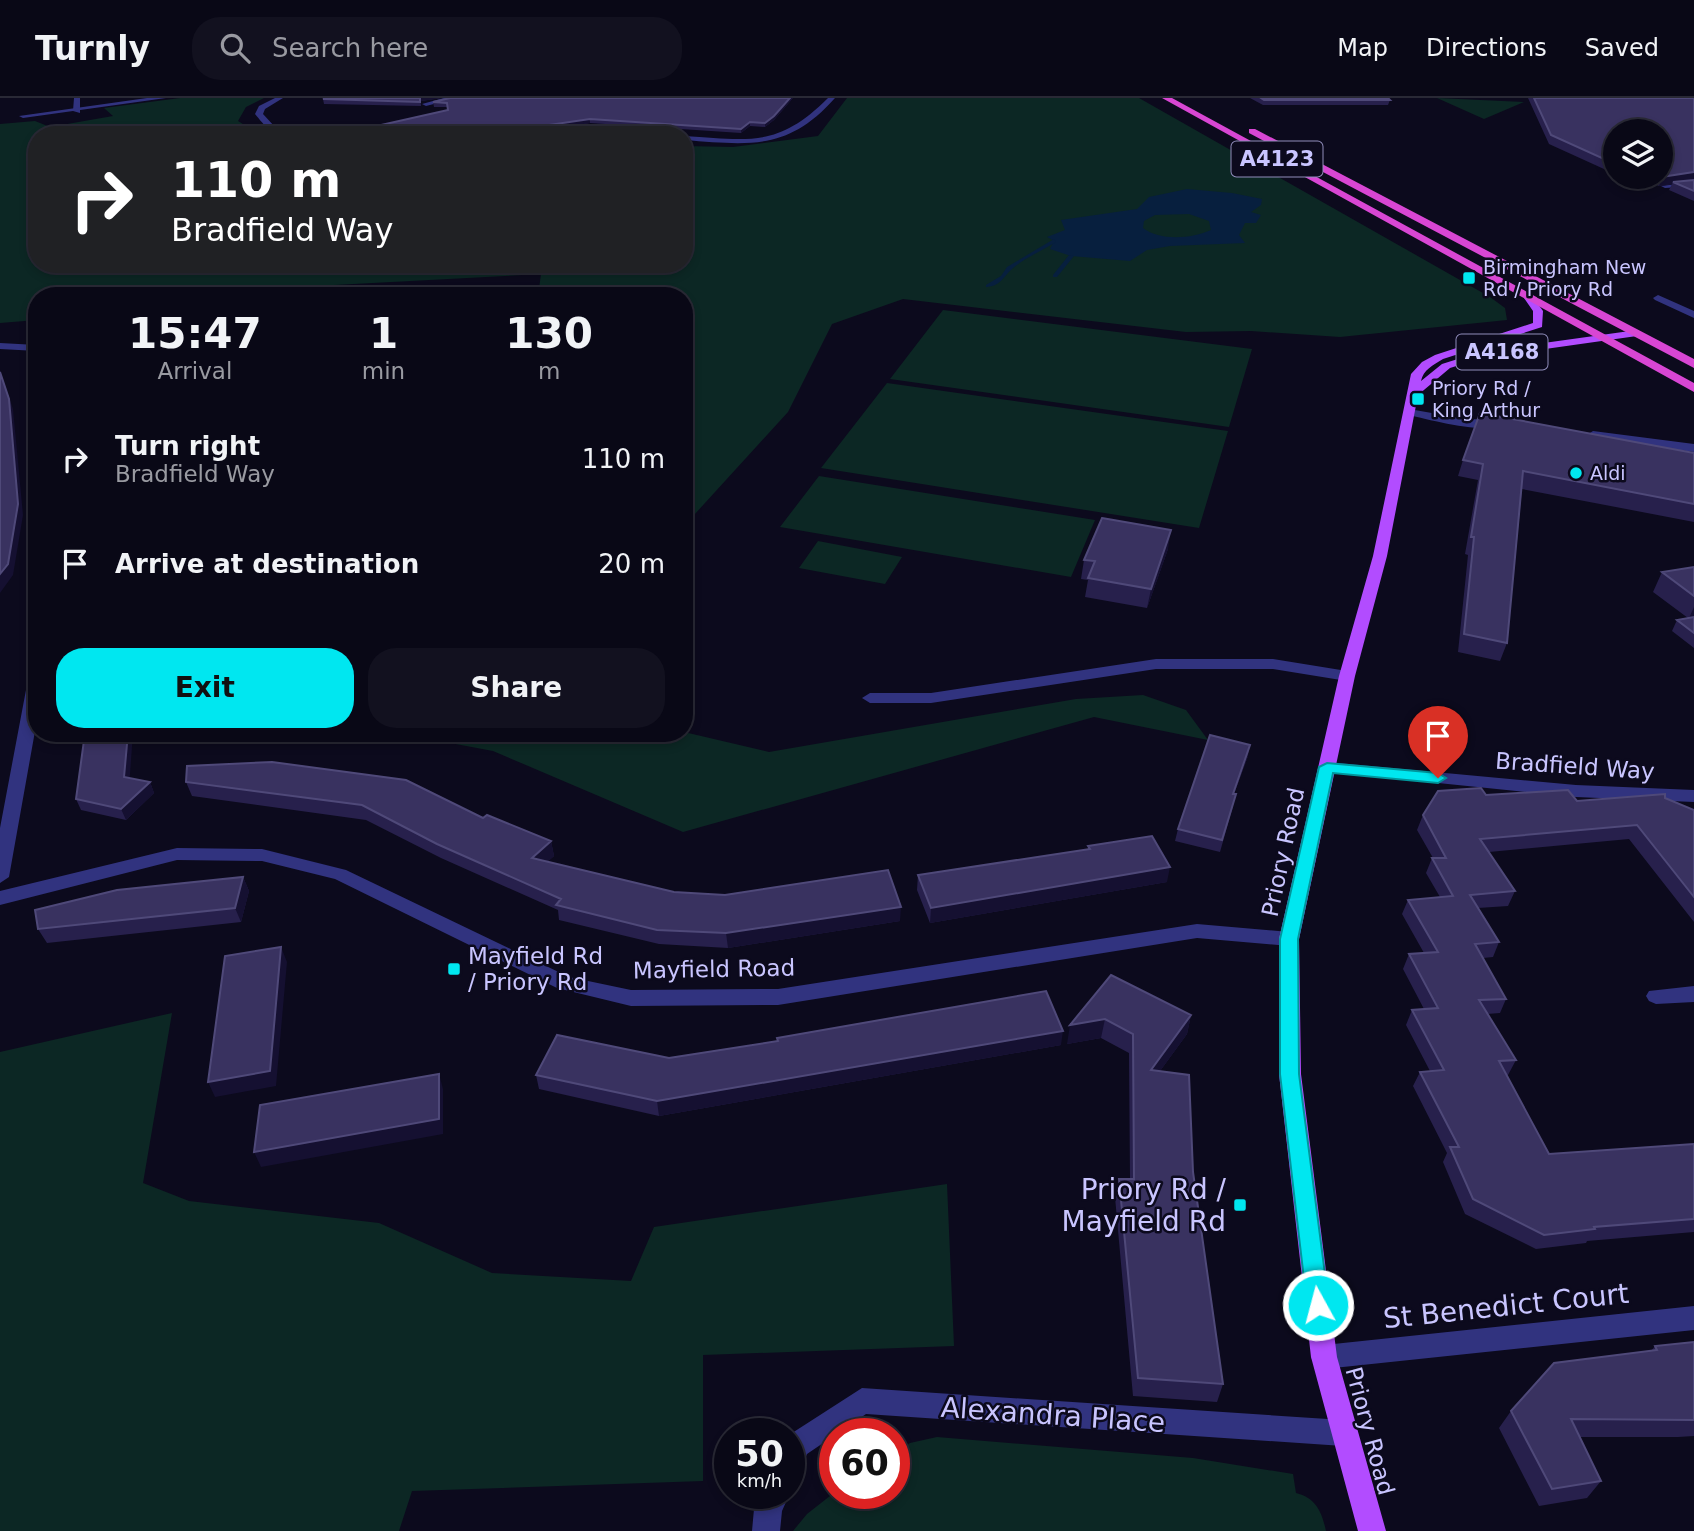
<!DOCTYPE html>
<html lang="en">
<head>
<meta charset="utf-8">
<style>
  :root { --surface:#090816; --page:#12111f; --text:#f1f3f6; --muted:#999aa1; --line:#292935; --accent:#00e7f0 }
  body { margin:0; font-family:"DejaVu Sans",sans-serif; background:var(--page); color:var(--text); height:100vh; display:flex; flex-direction:column; font-size:26px; white-space:nowrap }
  * { box-sizing:border-box; margin:0 }
  p { font-size:23px; color:var(--muted) }
  .icon { flex:none; width:38px; height:38px; fill:none; stroke:currentColor; stroke-width:2; stroke-linecap:round; stroke-linejoin:round }
  .map { position:relative; flex:1; overflow:hidden }
  .panel { position:absolute; left:28px; top:189px; width:665px; height:455px; display:flex; flex-direction:column; background:var(--surface); border-radius:28px; box-shadow:0 4px 10px #0003,0 0 0 2px var(--line) }
  .panel>* { flex:none }
  .top-card { position:absolute; left:28px; top:28px; width:665px; height:147px; border-radius:28px; box-shadow:0 4px 10px #0003,0 0 0 2px var(--line); background:#202124; color:#fff; overflow:hidden }
  .controls { position:absolute; left:1603px; top:21px; display:grid; gap:14px }
  .controls a { display:grid; place-items:center; width:70px; height:70px; border-radius:50%; background:var(--surface); box-shadow:0 4px 10px #0003,0 0 0 2px var(--line); font-size:35px }
  .speed { position:absolute; left:714px; top:1320px; display:flex; gap:14px; font-size:35px; font-weight:700; text-align:center }
  .speed>* { display:grid; place-content:center; width:91px; height:91px; border-radius:50%; background:var(--surface); box-shadow:0 4px 10px #0003,0 0 0 2px var(--line); line-height:1 }
  .speed small { font-size:18px; font-weight:400 }
  .speed .limit { border:10px solid #d22; background:#fff; color:#111 }
  .pin { position:absolute; display:grid; place-items:center; width:60px; height:60px; color:#fff; margin:-72px -30px; border-radius:50% 50% 50% 0; rotate:-45deg; box-shadow:0 0 7px #0007 }
  .pin .icon { rotate:45deg }
  .me { position:absolute; width:77px; margin:-38px; rotate:353deg; stroke-linejoin:round; filter:drop-shadow(0 0 5px #0008) }
  .turn { display:flex; align-items:center; gap:24px; height:147px; padding:0 28px; font-size:32px }
  .turn .icon { width:91px; height:91px; stroke-width:2.5 }
  .turn b { display:block; font-size:49px; line-height:60px }
  .eta { display:flex; justify-content:space-evenly; align-items:center; height:119px; text-align:center }
  .eta b { font-size:42px; font-weight:800; line-height:49px }
  .primary-button { display:flex; gap:14px; margin-top:auto; padding:14px 28px }
  .primary-button a { flex:1; height:80px; border-radius:28px; background:var(--accent); color:#111; font-size:28px; font-weight:800; line-height:80px; text-align:center }
  .primary-button a+a { background:var(--page); color:var(--text) }
  ul { padding:0; list-style:none }
  li { display:flex; align-items:center; gap:21px; height:105px; padding:0 28px }
  li div { flex:1 }
  li b { display:block; font-size:26px }
  li em { font-style:normal }
  header { display:flex; align-items:center; gap:42px; box-sizing:border-box; height:98px; padding:0 35px; background:var(--surface); border-bottom:2px solid var(--line) }
  header strong { font-size:33px }
  nav { display:flex; gap:38px; margin-inline-start:auto; font-size:24px }
  .search { width:490px; height:63px; background:var(--page); display:flex; align-items:center; gap:18px; box-sizing:border-box; padding:0 24px; border-radius:28px; color:var(--muted); font-size:26px }
  .map>svg:first-child { display:block }
  .green { fill:#0c2724 }
  .water { fill:#071f3e; fill-rule:evenodd }
  .lines { fill:none; stroke-linecap:round; stroke-linejoin:round }
  .stream { fill:#071f3e; fill-rule:evenodd }
  .service { fill:#31337f; fill-rule:evenodd }
  .minor { fill:#31337f; fill-rule:evenodd }
  .primary { fill:#b24cff; fill-rule:evenodd }
  .trunk { fill:#d846d3; fill-rule:evenodd }
  .wall { fill:#27204c }
  .shaded-wall { fill:#151031 }
  .building { fill:#393260; stroke:#4f4979; stroke-width:2 }
  .route { fill:#00e7f0; stroke:#00969c; stroke-width:2 }
  .poi-dot { fill:#00e7f0; stroke:#0c0a1d; stroke-width:2.5 }
  .labels { text-anchor:middle; dominant-baseline:central; stroke-width:5; stroke-linejoin:round; paint-order:stroke }
  .far-poi-label { font-size:19px; fill:#c9c5ff; stroke:#0c0a1d; text-anchor:start }
  .shield { fill:#0c0a1d; stroke:#908dbb; stroke-width:2 }
  .shield-label { font-size:21px; font-weight:bold; fill:#c9c5ff }
  .street-label { font-size:23px; fill:#c9c5ff; stroke:#0c0a1d }
  .poi-label { font-size:23px; fill:#c9c5ff; stroke:#0c0a1d; text-anchor:start }
  .near-poi-label { font-size:28px; fill:#c9c5ff; stroke:#0c0a1d; text-anchor:end }
  .near-street-label { font-size:28px; fill:#c9c5ff; stroke:#0c0a1d }
</style>
</head>
<body>
<header>
<strong>Turnly</strong>
<div class="search"><svg class="icon" aria-label="search" viewBox="0 0 24 24"><circle cx="10" cy="10" r="6"/><path d="M15 15l6 6"/></svg>Search here</div>
<nav><a>Map</a><a>Directions</a><a>Saved</a></nav>
</header>
<div class="map">
<svg width="1694" height="1433" viewBox="0 0 1694 1433">
  <rect width="100%" height="100%" fill="#0c0a1d"/>
  <path class="green" d="M180,0H264L246,9L238,23L261,37H37V166H684V48L733,49L818,38L847,0H1139L1490,199L1505,210L1507,222L1340,239L1251,233L1186,234L903,201L832,226L788,314L684,428V198H538L541,176L126,198H37V222L0,225V26L35,23L50,29L113,18L104,10Z
    M1437,0L1524,4L1484,21Z
    M943,212L1252,251L1229,329L890,281Z
    M887,285L1228,333L1199,430L821,370Z
    M819,378L1095,422L1071,479L780,429Z
    M818,443L902,459L885,486L799,470Z
    M1143,597L1186,612L1208,642L1094,619L683,734L493,653L397,635L684,634L769,654L1076,601Z
    M172,915L143,1085L189,1103L379,1125L492,1175L631,1183L654,1129L947,1086L954,1248L703,1257V1383L412,1393L399,1433H0V954Z
    M937,1339L1193,1360L1293,1376L1296,1395C1316,1400 1322,1414 1326,1433H793L807,1416L835,1394L894,1395V1355L910,1345Z"/>
  <path class="water" d="M1187,91L1232,95L1262,101L1261,107L1251,114L1261,117L1256,125H1245L1239,137L1245,145L1170,148L1147,152L1130,163L1071,158L1050,151L1054,143L1047,139L1065,132L1061,122L1137,111L1149,99ZM1189,116L1209,123L1211,132C1191,141 1160,143 1143,130L1144,123L1155,117Z"/>
  <g class="lines">
    <path class="stream" d="M1054,141L1056,144C1042,153 1024,160 1012,171C1003,179 1001,188 986,189V187L1001,178L1007,169Z
      M1069,157L1074,158L1057,179H1053V177Z"/>
    <path class="service" d="M74,0H80V15L73,13Z
      M1409,311L1466,321L1499,322L1505,326C1489,338 1426,321 1405,316V312Z
      M1593,333L1694,346V354L1589,340L1587,337Z
      M1156,561H1273L1347,573L1355,578L1347,583L1273,571H1156L931,605H870L862,600L870,595H931Z
      M1694,888V904L1656,906L1649,903L1646,898L1649,893Z"/>
    <path class="minor" d="M147,0H166L23,20L19,18Z
      M275,0H283L265,11L263,16L275,29L288,37C271,37 265,28 255,16L259,8Z
      M444,0H457L426,8L422,6Z
      M828,0H835C788,53 750,47 684,42V38C750,42 778,50 828,0Z
      M594,35H635L639,37H590Z
      M1694,84V88L1665,90L1661,88Z
      M1658,197L1694,213V220L1655,202L1653,200Z
      M0,245L37,247V253L0,251Z
      M37,571V622L9,779L0,785V730L29,576Z
      M1327,664L1576,687L1694,692V704L1576,699L1321,673L1319,669L1321,665Z
      M177,750L262,751L346,772L569,879L631,892L778,891L1197,826L1289,834L1296,836L1299,841L1296,846L1289,848L1197,840L778,907L631,908L557,890L335,781L262,763L177,762L0,807V793Z
      M1694,1208V1232L1324,1271L1315,1268L1311,1259L1315,1250L1324,1247Z
      M862,1290L1343,1322L1352,1326L1356,1335L1352,1344L1343,1348L866,1316L807,1356L799,1376L789,1379V1337Z
      M789,1394L790,1395L782,1413L780,1433H752L754,1411L761,1395Z"/>
    <path class="primary" d="M1526,198H1532L1543,213L1542,229L1443,261C1433,267 1423,272 1421,283L1442,266L1480,254L1637,232L1642,235L1637,238L1482,260L1450,270L1418,297L1387,458L1355,578L1299,841L1301,976L1337,1259L1386,1433H1358L1311,1259L1279,976V841L1339,578L1373,458L1411,276L1422,264L1435,257L1533,225V213L1524,200Z"/>
    <path class="trunk" d="M1162,0H1172L1694,285V294Z
      M1249,31H1255L1694,261V270L1249,35Z"/>
  </g>
  <path class="wall" d="M326,0H442L421,3V8L324,6L323,1Z
    M450,0H793L774,22L765,29L750,28L741,35L590,25L512,37H373L448,12L447,9H434L433,4Z
    M1250,0H1388L1390,2L1388,7H1263Z
    M1528,0H1694V103L1669,92L1672,86L1659,88L1639,79H1661L1615,33V76L1549,46Z
    M1694,355V424L1522,391L1507,545L1500,563L1458,554L1468,457L1465,456L1478,382L1458,378L1463,362Z
    M1168,451L1147,510L1085,499L1088,482L1081,481L1084,462Z
    M1694,469V550L1672,533L1677,522L1688,520L1653,494L1662,474Z
    M1248,658L1234,696L1233,708L1220,754L1175,743L1178,731Z
    M129,680L150,684L154,695L126,722L81,712L76,701Z
    M186,684L483,720L551,743L554,758L547,764L674,794L900,823L728,850L659,846L559,822L558,812L441,760L366,722L192,698Z
    M1486,697L1577,703L1665,700L1694,712V824L1629,741L1489,754L1515,793L1508,808L1478,810L1499,844L1493,859L1483,860L1506,901L1500,915L1487,916L1516,962L1508,977H1506L1549,1056L1694,1046V1134L1587,1143L1586,1145L1536,1151L1465,1116L1443,1064L1447,1055L1413,988L1420,974L1430,973L1406,927L1412,912L1424,911L1403,871L1409,856L1424,855L1402,816L1408,802L1440,799L1426,775L1432,760H1433L1417,732L1423,717Z
    M1088,748L1167,784L930,825L917,792L918,777L1088,752Z
    M243,779L249,793L241,824L47,845L38,831Z
    M1111,877L1191,917L1187,936L1160,973L1193,1074L1223,1286L1217,1304L1133,1298L1115,1099L1119,1081H1130L1129,955L1101,940L1067,946Z
    M777,940L1061,947L659,1018L539,991L536,977L669,960L777,944Z
    M1694,1244V1338L1678,1339H1579L1601,1383L1587,1400L1539,1408L1499,1330L1511,1313L1651,1253L1655,1248Z"/>
  <path class="shaded-wall" d="M420,0H442L421,3V8Z
    M790,0H793L774,22L765,29V25Z
    M590,21V25L512,37H481Z
    M750,24V28L741,35V31Z
    M1694,74V82L1673,84L1672,86L1659,88L1662,79Z
    M0,272L13,311L23,417L13,477L0,495Z
    M1171,432L1168,451L1147,510L1151,491Z
    M1694,509V519L1689,520Z
    M128,635H133L129,690L124,679Z
    M1250,647L1248,658L1230,707L1233,696Z
    M150,684L154,695L126,722L121,711Z
    M551,743L554,758L535,775L532,760Z
    M1170,769L1167,784L930,825L931,810Z
    M243,779L249,793L241,824L235,810Z
    M901,809L900,823L728,850L726,835Z
    M281,849L287,864L276,988L215,999L208,984Z
    M1191,917L1187,936L1147,991L1151,972Z
    M1105,921L1101,940L1067,946L1070,927Z
    M1063,933L1061,947L659,1018L657,1003Z
    M439,976L443,991V1036L261,1069L254,1054Z"/>
  <path class="building" d="M326,0H420V4L323,1Z
    M450,0H790L774,18L765,25L750,24L741,31L590,21L481,37H373L372,29L448,12L447,5L433,4Z
    M1261,0H1388L1390,2H1264Z
    M1534,0H1694V74L1661,79V33H1615V66L1551,37Z
    M1694,82V93L1673,84Z
    M0,274L9,301L18,406L8,466L0,476Z
    M1480,315L1694,355V406L1523,373L1507,545L1464,536L1474,439H1471L1483,366L1463,362Z
    M1102,420L1171,432L1151,491L1088,480L1095,463L1084,462Z
    M1694,469V498L1662,474Z
    M1694,519V535L1677,522Z
    M85,635H128L124,679L150,684L121,711L76,701Z
    M1210,637L1250,647L1233,696H1236L1222,742L1178,731Z
    M272,664L406,682L483,720L487,717L551,743L532,760L674,794L725,797L888,772L901,809L726,835L657,832L556,807L561,801L437,746L362,707L186,684L187,668Z
    M1481,690L1486,697L1568,692L1577,703L1665,696V700L1694,712V799L1637,727L1480,741L1515,793L1470,797L1499,844L1475,846L1506,901L1479,902L1516,962L1499,963L1549,1056L1694,1046V1121L1594,1129L1595,1131L1544,1137L1473,1101L1450,1049H1459L1420,974L1444,972L1412,912L1438,910L1409,856L1438,854L1408,802L1453,798L1432,760H1446L1423,717L1438,693Z
    M1152,738L1170,769L931,810L918,777L1090,751L1088,748Z
    M243,779L235,810L38,831L35,812L117,792Z
    M281,849L270,973L208,984L225,858Z
    M1111,877L1191,917L1151,972L1189,977L1193,1074L1223,1286L1138,1280L1119,1081H1134L1133,936L1105,921L1070,927Z
    M1046,893L1063,933L657,1003L536,977L557,937L669,960L778,943L777,940Z
    M439,976V1021L254,1054L260,1007Z
    M1694,1244V1322L1571,1321L1601,1383L1552,1391L1511,1313L1554,1265L1657,1252L1655,1248Z"/>
  <path class="route" d="M1327,665L1438,675L1446,680L1438,685L1333,675L1298,841L1299,976L1329,1207L1326,1215L1318,1218L1310,1215L1307,1207L1280,976V841L1319,669Z"/>
  <g class="poi-dot">
    <rect x="1462" y="173" width="14" height="14" rx="3.5"/>
    <rect x="1411" y="294" width="14" height="14" rx="3.5"/>
    <circle cx="1576" cy="375" r="7"/>
    <rect x="447" y="864" width="14" height="14" rx="3.5"/>
    <rect x="1233" y="1100" width="14" height="14" rx="3.5"/>
  </g>
  <g class="labels">
    <g class="far-poi-label">
      <text x="1483" y="169">Birmingham New<tspan x="1483" dy="22">Rd / Priory Rd</tspan></text>
      <text x="1432" y="290">Priory Rd /<tspan x="1432" dy="22">King Arthur</tspan></text>
      <text x="1590" y="375">Aldi</text>
    </g>
    <g class="shield">
      <rect x="1231.5" y="43.5" width="91" height="35" rx="5"/>
      <rect x="1456.5" y="236.5" width="91" height="35" rx="5"/>
    </g>
    <g class="shield-label">
      <text x="1277" y="61">A4123</text>
      <text x="1502" y="254">A4168</text>
    </g>
    <g class="street-label">
      <text transform="translate(1575 668) rotate(4)">Bradfield Way</text>
      <text transform="translate(1283 754) rotate(-78)">Priory Road</text>
      <text transform="translate(714 871) rotate(-1)">Mayfield Road</text>
      <text transform="translate(1370 1333) rotate(75)">Priory Road</text>
    </g>
    <g class="poi-label">
      <text x="468" y="858">Mayfield Rd<tspan x="468" dy="26">/ Priory Rd</tspan></text>
    </g>
    <g class="near-poi-label">
      <text x="1226" y="1091">Priory Rd /<tspan x="1226" dy="32">Mayfield Rd</tspan></text>
    </g>
    <g class="near-street-label">
      <text transform="translate(1506 1208) rotate(-6)">St Benedict Court</text>
      <text transform="translate(1053 1317) rotate(4)">Alexandra Place</text>
    </g>
  </g>
</svg>
<div class="controls">
<a><svg class="icon" aria-label="layers" viewBox="0 0 24 24"><path d="M12 4l9 5-9 5-9-5zM3 14l9 5 9-5"/></svg></a>
</div>
<div class="speed"><div>50<small>km/h</small></div><div class="limit">60</div></div>
<div class="pin" style="left:1438px;top:680px;background:#d93025"><svg class="icon" aria-label="arrive" viewBox="0 0 24 24"><path d="M6 21V4h12l-3 4 3 4H6"/></svg></div>
<svg class="me" style="left:1318px;top:1207px" viewBox="-20 -20 40 40"><circle r="17" fill="#00e7f0" stroke="#fff" stroke-width="3"/><path d="M0-11L8 9 0 5-8 9z" fill="#fff"/></svg>
<div class="top-card">
<div class="turn"><svg class="icon" aria-label="right" viewBox="0 0 24 24"><path d="M7 20v-9h11M14 6l5 5-5 5"/></svg><div><b>110 m</b>Bradfield Way</div></div>
</div>
<section class="panel">
<div class="eta">
<div><b>15:47</b><p>Arrival</p></div>
<div><b>1</b><p>min</p></div>
<div><b>130</b><p>m</p></div>
</div>
<ul>
<li><svg class="icon" aria-label="right" viewBox="0 0 24 24"><path d="M7 20v-9h11M14 6l5 5-5 5"/></svg><div><b>Turn right</b><p>Bradfield Way</p></div><em>110 m</em></li>
<li><svg class="icon" aria-label="arrive" viewBox="0 0 24 24"><path d="M6 21V4h12l-3 4 3 4H6"/></svg><div><b>Arrive at destination</b></div><em>20 m</em></li>
</ul>
<div class="primary-button"><a>Exit</a><a>Share</a></div>
</section>
</div>
</body>
</html>
